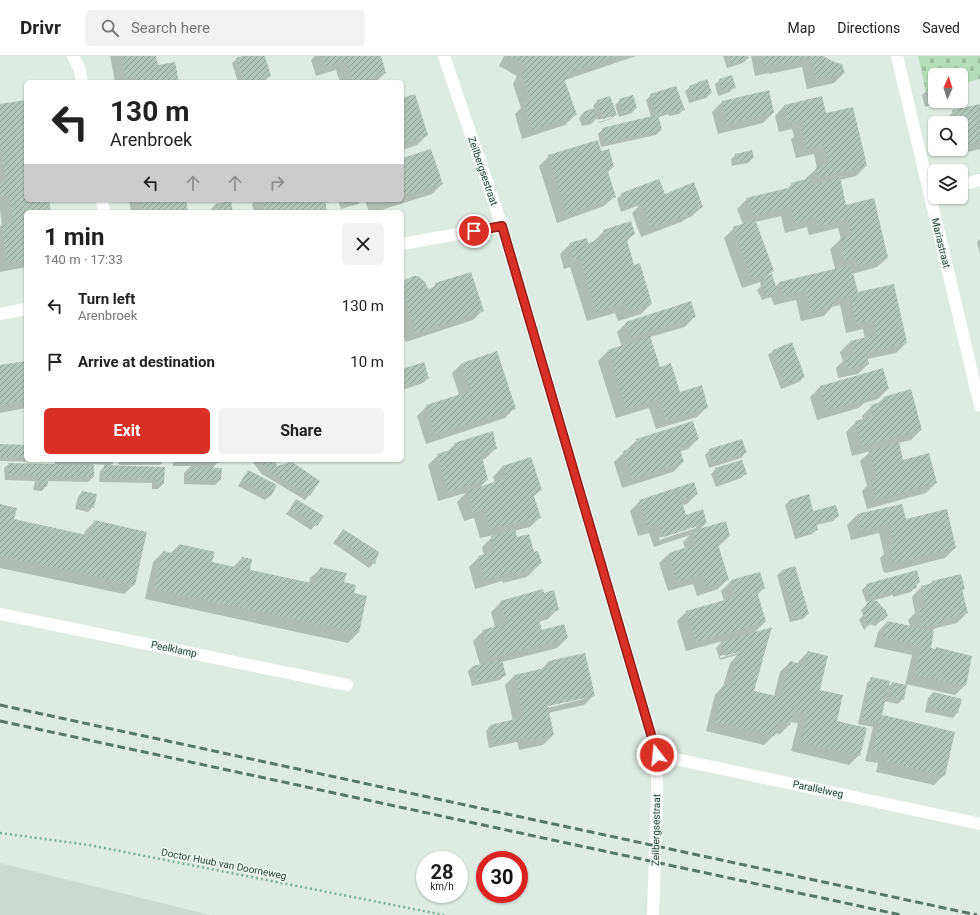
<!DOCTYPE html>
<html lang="en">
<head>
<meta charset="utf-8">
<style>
  :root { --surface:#fff; --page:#f2f2f2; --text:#222; --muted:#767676; --line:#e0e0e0; --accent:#d93025 }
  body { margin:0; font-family:Roboto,sans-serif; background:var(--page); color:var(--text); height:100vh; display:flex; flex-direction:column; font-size:15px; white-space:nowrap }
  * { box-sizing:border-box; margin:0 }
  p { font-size:13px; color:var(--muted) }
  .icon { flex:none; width:22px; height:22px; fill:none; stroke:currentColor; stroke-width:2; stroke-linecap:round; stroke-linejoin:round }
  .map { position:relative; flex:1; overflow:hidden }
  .sheet { position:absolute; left:24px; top:154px; width:380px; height:252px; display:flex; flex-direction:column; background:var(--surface); border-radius:6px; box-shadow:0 1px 3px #0004 }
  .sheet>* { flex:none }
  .banner { position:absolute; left:24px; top:24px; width:380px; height:122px; border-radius:6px; box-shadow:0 1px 3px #0004; background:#fff; color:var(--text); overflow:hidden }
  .needle { width:26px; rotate:3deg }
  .fabs { position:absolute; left:928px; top:12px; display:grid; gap:8px }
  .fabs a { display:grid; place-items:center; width:40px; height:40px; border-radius:6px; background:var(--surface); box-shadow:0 1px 3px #0004; font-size:20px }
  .speed { position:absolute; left:416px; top:795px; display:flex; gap:8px; font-size:20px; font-weight:700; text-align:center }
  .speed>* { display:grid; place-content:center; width:52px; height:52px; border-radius:50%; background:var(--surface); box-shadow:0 1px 3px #0004; line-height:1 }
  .speed small { font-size:10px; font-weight:400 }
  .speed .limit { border:6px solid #d22; background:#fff; color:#111 }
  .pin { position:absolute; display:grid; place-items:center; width:34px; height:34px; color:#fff; margin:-17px; border:2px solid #fff; border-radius:50%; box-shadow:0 1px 4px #0007 }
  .me { position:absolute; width:44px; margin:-22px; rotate:344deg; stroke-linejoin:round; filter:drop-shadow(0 0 3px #0008) }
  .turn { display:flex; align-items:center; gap:14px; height:84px; padding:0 20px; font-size:18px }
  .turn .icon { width:52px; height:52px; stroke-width:2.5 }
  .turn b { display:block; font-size:28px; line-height:34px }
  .lanes { display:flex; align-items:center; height:38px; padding:0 20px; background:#0003; justify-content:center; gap:20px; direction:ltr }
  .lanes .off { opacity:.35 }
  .round { display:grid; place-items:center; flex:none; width:42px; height:42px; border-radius:6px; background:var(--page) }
  .head { display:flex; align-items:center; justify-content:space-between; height:68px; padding:0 20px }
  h1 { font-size:24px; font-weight:700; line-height:30px }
  .cta { display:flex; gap:8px; margin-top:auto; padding:8px 20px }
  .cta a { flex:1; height:46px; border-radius:6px; background:var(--accent); color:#fff; font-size:16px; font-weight:700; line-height:46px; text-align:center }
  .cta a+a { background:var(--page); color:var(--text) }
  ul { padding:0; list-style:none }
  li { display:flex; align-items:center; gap:12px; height:56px; padding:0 20px }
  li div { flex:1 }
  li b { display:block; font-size:15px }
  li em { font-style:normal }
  header { display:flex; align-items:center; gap:24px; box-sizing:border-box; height:56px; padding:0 20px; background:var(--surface); border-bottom:1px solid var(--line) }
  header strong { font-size:19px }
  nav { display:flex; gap:22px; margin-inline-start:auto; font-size:14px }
  .search { width:280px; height:36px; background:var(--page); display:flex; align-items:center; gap:10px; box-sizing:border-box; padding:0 14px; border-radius:6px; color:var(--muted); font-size:15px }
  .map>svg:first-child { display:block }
  .built { fill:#ccdad1 }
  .cemetery { fill:url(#cemetery-stones) }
  .shadow { fill:#0003; fill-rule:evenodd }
  .building { fill:url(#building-hatch) }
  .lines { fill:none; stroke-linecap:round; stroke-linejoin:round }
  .path { stroke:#7db096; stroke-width:2.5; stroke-dasharray:2 3; stroke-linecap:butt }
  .minor { stroke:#fff; stroke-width:12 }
  .rail { stroke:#597769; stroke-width:3; stroke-dasharray:8 4; stroke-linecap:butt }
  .route-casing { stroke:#8d1f18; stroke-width:10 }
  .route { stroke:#d93025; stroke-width:7 }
  .labels { text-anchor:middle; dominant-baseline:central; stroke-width:3; stroke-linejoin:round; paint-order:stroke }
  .street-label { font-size:10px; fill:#1f3b2e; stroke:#eef7f1 }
</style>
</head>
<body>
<header>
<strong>Drivr</strong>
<div class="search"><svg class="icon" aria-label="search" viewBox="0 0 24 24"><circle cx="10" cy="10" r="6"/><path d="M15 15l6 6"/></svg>Search here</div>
<nav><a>Map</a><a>Directions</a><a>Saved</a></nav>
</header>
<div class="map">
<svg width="980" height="859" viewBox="0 0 980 859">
  <defs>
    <pattern id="cemetery-stones" width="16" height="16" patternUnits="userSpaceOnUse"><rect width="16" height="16" fill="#b5ddb8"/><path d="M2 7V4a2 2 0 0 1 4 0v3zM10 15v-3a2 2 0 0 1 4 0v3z" fill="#9bbf9e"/></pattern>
    <pattern id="building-hatch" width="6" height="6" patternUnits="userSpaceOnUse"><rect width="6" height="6" fill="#b3c5bb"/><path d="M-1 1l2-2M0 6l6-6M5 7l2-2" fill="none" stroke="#91a198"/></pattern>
  </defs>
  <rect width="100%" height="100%" fill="#deebe2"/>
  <path class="built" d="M0,807L210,859H0Z"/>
  <path class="cemetery" d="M918,0H980V23L961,28V19H935V34L926,36Z"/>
  <path class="shadow" d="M110,0H155L157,10L178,26H115Z
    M245,0H264L270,19L266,24L259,26H238L232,7L237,3Z
    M315,0H380L385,17L376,26H340L336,14L316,20L311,4Z
    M504,0H636L565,24L564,25L575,59L565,69L522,83L515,58L521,52L513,28L517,20L499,10Z
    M723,0H747L748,2L743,7L727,12Z
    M751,0H821L844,17L834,27L807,33L802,11L769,18V17L755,20Z
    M720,24L734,31L730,36L718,40L715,28Z
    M690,31L711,37L706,42L689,47L685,35Z
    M927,34L935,36V45H937L932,49L925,51L922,39Z
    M768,35L773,57L763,67L718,78L712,56L722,46Z
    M651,39L683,54L679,58L669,60L668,58L657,62L661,74L656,79L601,91L598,78L603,73L651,61L646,44Z
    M610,41L616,58L611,63L599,67L597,62L591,68L582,70L579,62L583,57L594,53L593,50L597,45ZM612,59V62L599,66L598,64Z
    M402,44L427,79L417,89L402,94Z
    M620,44L636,52L632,57L619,61L615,49Z
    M26,45V144H48L50,156H26V211L0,216V170L2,169L0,154V49Z
    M980,49V93L951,100L950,93H961V67H943V66L953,56Z
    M784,50L825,58L866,110L856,120L840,124L845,150L887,202L877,211L852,218L857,238L906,287L896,297L867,303L868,308L858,318L838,322L836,312L843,305L840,296L850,286L865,283L863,273L846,277L840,249L832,251L824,260L801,265L796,244L774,249L771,241L762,244L757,234L761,230L760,226L742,232L724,182L734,172L743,168L737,153L747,143L787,133L792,128L807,124L806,122L817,112L814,98L796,102L791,83L794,81L792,73L779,76L775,60ZM781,160L785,177L807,171L809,179L838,172L841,183L830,193L835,213L779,227L775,231L767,220L773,215L755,166Z
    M601,97L613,111L607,117L614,141L604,150L557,167L539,110L549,100Z
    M735,99L753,102L748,107L732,110L731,104Z
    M402,103L442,128L432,138L375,156H369L365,144H402Z
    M622,138L661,140L702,151L692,160L684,164L681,166L641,181L632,157L640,149L621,156L617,143Z
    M129,144H186L187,156H131Z
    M256,144H332L331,146L325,147L326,156H254L252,148Z
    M338,144H362L358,148L341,153Z
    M231,146L232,156H211L210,154L215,149Z
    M604,175L634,178L626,186L634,210L651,248L641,258L618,265L615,257L587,265L570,211L564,213L560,198L570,188H588L594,186V185Z
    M980,183V198L977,186Z
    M418,221L425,226L427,234L431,233L436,228L483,254L473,264L406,286L402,276V229L406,225Z
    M694,261L685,271L650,281L659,312L679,337L707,351L697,361L656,373L649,352L616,362L598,305L608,295L622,291L617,276L627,266Z
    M773,295L804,321L799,326L781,333L768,299Z
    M26,305V352L0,357V310Z
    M462,307L514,352L505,362L426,388L417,360L427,350L459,339L452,317Z
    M402,314L428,322L423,327L402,334Z
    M820,331L888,333L878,343L864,347L859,352L817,364L810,341Z
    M884,342L921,374L911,384L898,387L902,405L936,427L926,437L867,453L862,435L867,430L860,405L871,395L852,400L846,376L856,366L863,364L862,360L872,350L877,348Z
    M698,383L688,393L679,396L683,406L673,416L622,432L614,406L637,384Z
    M455,388L496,392L486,402L482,404L487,424L479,432L495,427L493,421L502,411L541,434L533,441L540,461L530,471L514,475L516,482L541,507L527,521L503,527L502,525L475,533L469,511L479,501L484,499L482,491L494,479L480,482L474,462L464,465L457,446L466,437L438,445L428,409L438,399L447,396Z
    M0,389L26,390V404H44L42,406L0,405Z
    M710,394L745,397L741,402L709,412L705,399Z
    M55,404H116L110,410L164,412L163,428L158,433H152V427L99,426L100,415L106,409L93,408V421L88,426L47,425L46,430L42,435L33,434L35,425L5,424L4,412L9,408L55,409Z
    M118,404H165L160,409H119Z
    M173,404H218V406L212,413H221L220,424L215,429L184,428V417L191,410H173Z
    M251,404H274L276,412L319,426L305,444L262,418Z
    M716,413L746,418L741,422L716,431L711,418Z
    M249,415L275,429L270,440L265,444L238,430L244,420Z
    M82,436L93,451L88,456L75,453L78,441Z
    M697,438L687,448L682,449L686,460L706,467L699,474L729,480L718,491L728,523L718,533L697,540L693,528L668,535L659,507L669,498L685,493L683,486L690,479L654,491L649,477L638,480L630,455L640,445ZM696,470V472L659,484V482Z
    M297,444L323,460L311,474L286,458Z
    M790,444L813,456L838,460L833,465L816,469L817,474L812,478L795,483L785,449Z
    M0,449L13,464L84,479L85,475L95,465L134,529L124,538L0,512Z
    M857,459L906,465L955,492L945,502L886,517L883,515L880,502L884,498L879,477L851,484L847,469Z
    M343,474L378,496L374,507L369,512L333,487Z
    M179,489L211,507L233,511L242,502L249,514L309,527L310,522L320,513L343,527L353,538L358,577L348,587L145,543L153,506L163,496L170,498Z
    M795,511L808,558L803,563L790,566L777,519L782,515Z
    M759,517L764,532L757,539L765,566L754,577L770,572L753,635L774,640L780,616L790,606L798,608V606L808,596L826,601L818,634L842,640L836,665L865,672L859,699L849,709L791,695L798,667L790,666V668L780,678L775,677L774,679L764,689L706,675L715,639L723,630L730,607L737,599L720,604L716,592L723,585L686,595L677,565L687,555L724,545L721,535L731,525ZM763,588V590L720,602V600Z
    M933,525L964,533L962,535L967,557L957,567L936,572L932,575L930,592L935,594L936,593L965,629L955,639L906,628L903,643L898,648L884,645L880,663L883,660L944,719L934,729L876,716L878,707L865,705L873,671L858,668L867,627L872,622L887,632L892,627L905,630L912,599L874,591L878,576L887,566L910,570L908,564L915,557L912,541L921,531L930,528Z
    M919,526L911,536L893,541V539L872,545L887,560L875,570L870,568L864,574L859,564L863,559L861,554L870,545L866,546L862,534L867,529Z
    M543,539L558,553L548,563L538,566L541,575L567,582L557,592L502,606L505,619L500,624L472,630L468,615L473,610L480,609L473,585L483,575L495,571L491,556L501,546Z
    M548,606L594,639L584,649L548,657L553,679L543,689L519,694L517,686L489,692L486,675L490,670L513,665L505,629L515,619L541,614ZM584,641V643L543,653V651Z
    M933,637L957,657L953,662L925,656L928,642Z"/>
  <path class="building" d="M122,0H156L158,9L175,6L179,26H138L137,20L125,23Z
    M242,0H265L271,20L251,26H244L236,2Z
    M322,0H381L386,17L359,26H353L346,5L326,11Z
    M507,0H618L570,16L565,25L577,59L532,74L524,47L531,45L522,18L526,10Z
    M729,0H748L749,2L731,8Z
    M763,0H823L835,6L842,8L845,17L816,23L811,2L779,9V7L765,10Z
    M732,19L736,32L723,35L719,23Z
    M707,23L712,37L694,43L689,30Z
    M676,30L685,54L674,56L673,54L658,59L662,74L606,87L602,72L656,59L650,38Z
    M935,31V46L929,47L926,33Z
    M769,34L774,57L727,68L722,45Z
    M415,38L428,79L402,88V42Z
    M633,39L637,52L624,57L619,43Z
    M610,40L617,59L603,63L597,44Z
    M822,40L826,57L853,51L867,110L818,122L816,111L829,108L824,89L806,93L801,72L804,71L802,64L789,67L784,49Z
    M26,44V144H49L51,156H26V204L7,207L1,168L13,166L9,139L0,141V126L6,125L0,88V48Z
    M980,48V86L961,91V67H955L952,54Z
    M593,52L597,63L587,66L583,56Z
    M598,84L601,95L609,93L614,111L607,113L616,141L567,158L548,99Z
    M431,93L443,128L402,141V102Z
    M752,94L754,102L737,106L735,98Z
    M840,121L846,149L874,142L888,202L859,210L856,202L845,204L840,182L852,179L848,163L819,170L816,162L795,167L791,151L754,160L746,142L792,131L791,127L810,122L812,129Z
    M659,123L665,138L694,126L703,151L692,155V157L651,172L641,147L626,152L621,137Z
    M140,144H186L188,156H143Z
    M263,144H325L327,156H265Z
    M231,145L233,156H216L215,148Z
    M755,163L774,215L752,223L733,171Z
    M631,165L635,178L626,181L634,209L640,207L652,248L628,255L625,247L596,256L580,202L574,204L569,187L587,182L588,187L606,182L603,174Z
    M851,209L858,236L894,228L907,287L866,297L869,308L847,313L845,301L854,299L850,285L876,279L873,264L856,268L850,240L833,244L835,250L811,256L806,235L784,240L779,226Z
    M471,216L484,255L416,277L407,251L408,250L403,233L405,224L413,220H418L425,226L428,233L436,230L435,227Z
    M772,218L778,236L767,240L761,228L766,226L764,221Z
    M691,245L696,261L631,281L626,266Z
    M650,280L660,311L671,307L680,336L702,329L708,352L666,364L659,343L626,353L608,294Z
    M792,286L805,321L786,328L773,294Z
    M497,295L516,353L435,378L426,349L471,335L462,307Z
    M26,305V345L0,349V309Z
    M424,306L429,322L402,331V313Z
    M883,312L889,333L869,339L870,343L827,354L820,330Z
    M911,333L922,374L862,390L855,365L874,360L871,349L885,345L883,341Z
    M693,365L699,383L679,390L684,406L632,423L623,395L639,390L636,383Z
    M493,375L497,393L481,397L488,424L448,436L437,398L456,392L454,387Z
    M742,383L747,397L714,407L709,393Z
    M899,386L903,404L929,397L937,427L876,444L871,424L877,423L869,395Z
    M0,388L26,389V401H0Z
    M531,401L542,434L533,437L541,462L490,473L484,453L473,456L467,435L506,422L502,410Z
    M181,404H219V407L181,405Z
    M259,404H275L277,410L292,406L320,425L310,440L267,414Z
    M742,404L747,418L720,427L715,412Z
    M8,407L94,409V421H49L47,431L37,429L39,420L9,419Z
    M104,409L165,411L164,428H156L157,423L103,422Z
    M189,411L222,412L221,424H188Z
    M248,414L277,429L271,440L242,425Z
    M694,426L698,438L681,443L686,459L703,453L707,467L664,481L659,468L648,471L639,444Z
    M82,435L97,438L94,452L79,449Z
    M809,438L813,455L836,449L839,460L816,467L818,474L799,479L789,444Z
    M296,443L324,460L317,470L290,452Z
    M0,448L17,452L14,463L91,480L94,464L147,476L135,529L0,500Z
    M902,448L906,463L947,453L956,492L897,507L892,505L890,492L893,487L889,468L861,475L857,458Z
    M726,465L730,480L717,485L729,524L706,531L703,518L677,526L669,497L696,488L692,475Z
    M343,473L379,496L375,508L337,482Z
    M515,473L517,481L529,478L534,496L538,495L542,507L537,508L538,511L513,518L512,516L485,524L478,500L495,495L491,480Z
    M179,488L215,496L212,506L239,512L242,501L252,503L250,514L316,528L320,511L347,517L344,526L356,529L354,537L367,540L359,577L154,533L163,495L176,498Z
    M795,510L809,558L795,562L782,514Z
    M917,514L920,526L916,528L917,532L898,536V534L870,542L866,528Z
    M760,516L765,532L757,535L766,566L696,586L686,555L735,541L731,524Z
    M961,518L965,533H962L968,557L941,564L942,567L922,571L918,553L926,552L921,530L933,527L932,525Z
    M543,533L544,537L554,534L559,554L538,560L542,574L564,568L568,582L491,602L482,574L507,567L500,545Z
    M870,543L877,545L884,553H885L888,560L881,565L875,564L869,570L863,558L867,554L866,548Z
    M887,565L934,575L931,592L936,593V591L972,600L966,630L915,619L921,590L883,581Z
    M772,571L754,635L781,641L790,605L805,609L808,595L828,600L820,634L843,639L837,665L867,672L860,700L800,686L807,658L794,655L790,669L778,665L775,680L715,666L724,628L730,629L739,596L725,600L721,586Z
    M585,597L595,640L548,650L554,679L529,685L528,681L494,688L490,669L523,661L515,619L549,611L548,605Z
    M502,603L506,620L477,626L473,610Z
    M871,621L890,625L881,663L883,659L955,676L945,720L886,706L888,698L873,694L880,667L862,663Z
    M892,626L907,629L904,644L889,641Z
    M933,636L962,643L958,657L929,651Z"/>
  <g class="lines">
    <path class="path" d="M0,777L89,789L444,859"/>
    <path class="minor" d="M73,0L80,14L82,26
      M444,0L502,170L657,699V741L653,859
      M897,0L980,350
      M961,129L980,124
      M102,144L104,156
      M402,188L502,170
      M0,258L26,253
      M0,558L347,629
      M657,699L980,768"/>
    <path class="rail" d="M0,649L977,859
      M0,665L901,859"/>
  </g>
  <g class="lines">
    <defs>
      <path id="route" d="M474,175L502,170L657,699"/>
    </defs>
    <use href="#route" class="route-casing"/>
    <use href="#route" class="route"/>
  </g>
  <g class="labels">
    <g class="street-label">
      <text transform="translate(483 115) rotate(71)">Zeilbergsestraat</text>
      <text transform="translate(941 187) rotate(76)">Mariastraat</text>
      <text transform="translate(174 593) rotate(12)">Peelklamp</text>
      <text transform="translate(818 733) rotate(12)">Parallelweg</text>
      <text transform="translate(656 774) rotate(-89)">Zeilbergsestraat</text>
      <text transform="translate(224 808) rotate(11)">Doctor Huub van Doorneweg</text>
    </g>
  </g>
</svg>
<div class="fabs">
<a><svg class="needle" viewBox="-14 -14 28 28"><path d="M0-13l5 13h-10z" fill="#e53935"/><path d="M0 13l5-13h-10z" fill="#767676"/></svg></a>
<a><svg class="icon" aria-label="search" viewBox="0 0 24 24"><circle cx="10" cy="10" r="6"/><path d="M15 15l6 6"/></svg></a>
<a><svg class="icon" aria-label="layers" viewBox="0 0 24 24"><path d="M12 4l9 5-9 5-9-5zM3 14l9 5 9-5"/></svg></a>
</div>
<div class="speed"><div>28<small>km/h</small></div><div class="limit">30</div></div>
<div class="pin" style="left:474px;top:175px;background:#d93025"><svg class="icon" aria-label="arrive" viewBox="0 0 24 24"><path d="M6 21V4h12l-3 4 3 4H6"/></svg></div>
<svg class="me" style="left:657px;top:699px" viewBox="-20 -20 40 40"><circle r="17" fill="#d93025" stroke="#fff" stroke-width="3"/><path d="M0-11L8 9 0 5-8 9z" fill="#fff"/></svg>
<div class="banner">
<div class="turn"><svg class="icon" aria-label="left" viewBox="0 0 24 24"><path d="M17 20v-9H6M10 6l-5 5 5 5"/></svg><div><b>130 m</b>Arenbroek</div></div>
<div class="lanes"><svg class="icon" aria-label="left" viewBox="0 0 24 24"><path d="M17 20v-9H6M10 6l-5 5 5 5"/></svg><svg class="icon off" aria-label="ahead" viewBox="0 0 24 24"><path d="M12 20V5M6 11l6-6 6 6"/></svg><svg class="icon off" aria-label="ahead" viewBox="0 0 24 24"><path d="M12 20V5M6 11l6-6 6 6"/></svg><svg class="icon off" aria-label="right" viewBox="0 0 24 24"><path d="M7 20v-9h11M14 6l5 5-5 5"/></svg></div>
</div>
<section class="sheet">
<div class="head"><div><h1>1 min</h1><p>140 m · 17:33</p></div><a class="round"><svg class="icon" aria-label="close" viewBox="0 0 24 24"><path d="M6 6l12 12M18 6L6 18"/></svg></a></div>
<ul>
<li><svg class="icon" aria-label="left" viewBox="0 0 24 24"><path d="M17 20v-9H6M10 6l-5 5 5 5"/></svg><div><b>Turn left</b><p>Arenbroek</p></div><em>130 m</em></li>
<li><svg class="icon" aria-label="arrive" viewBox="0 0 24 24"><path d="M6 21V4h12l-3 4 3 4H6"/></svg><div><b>Arrive at destination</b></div><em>10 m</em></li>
</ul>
<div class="cta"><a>Exit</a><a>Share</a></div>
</section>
</div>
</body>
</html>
